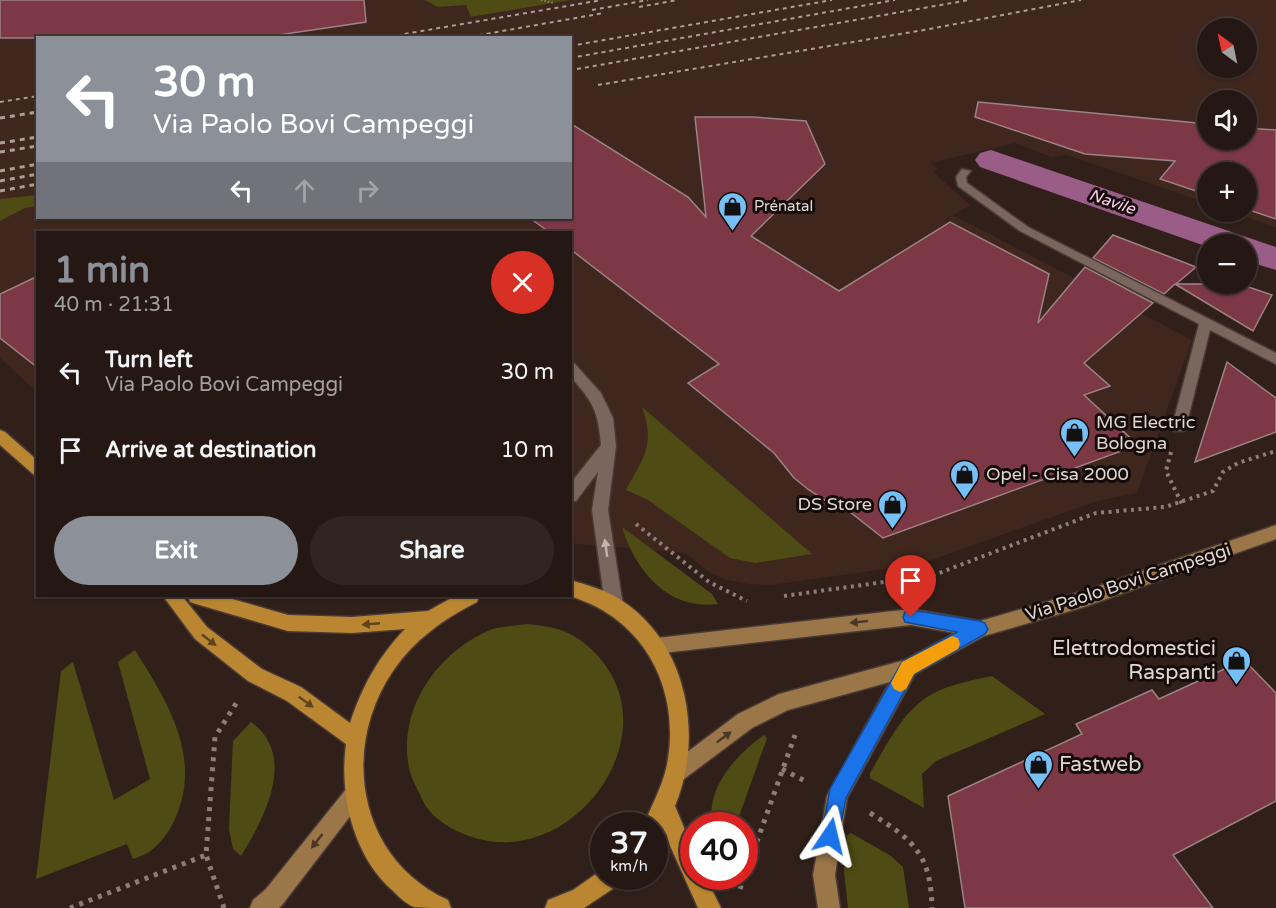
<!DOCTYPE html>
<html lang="en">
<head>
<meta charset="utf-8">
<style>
  :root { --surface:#251814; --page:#312522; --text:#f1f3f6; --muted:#a3a0a0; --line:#423734; --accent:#8c9099 }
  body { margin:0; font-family:"Varela Round",sans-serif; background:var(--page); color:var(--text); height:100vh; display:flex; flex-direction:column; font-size:22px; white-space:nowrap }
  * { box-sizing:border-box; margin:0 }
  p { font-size:20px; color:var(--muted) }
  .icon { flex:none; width:33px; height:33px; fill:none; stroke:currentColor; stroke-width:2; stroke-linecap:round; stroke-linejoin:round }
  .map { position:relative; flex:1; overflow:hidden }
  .details { position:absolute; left:36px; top:231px; width:536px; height:366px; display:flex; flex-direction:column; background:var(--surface); border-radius:0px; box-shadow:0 2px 4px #0004,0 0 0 2px var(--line) }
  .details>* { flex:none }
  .banner { position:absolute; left:36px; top:36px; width:536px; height:183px; border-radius:0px; box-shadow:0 2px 4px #0004,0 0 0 2px var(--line); background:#8c9099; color:#fff; overflow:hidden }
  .needle { width:39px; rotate:327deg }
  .buttons { position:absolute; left:1197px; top:18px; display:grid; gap:12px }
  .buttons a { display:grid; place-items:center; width:60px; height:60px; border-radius:50%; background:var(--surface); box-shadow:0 2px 4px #0004,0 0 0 2px var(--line); font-size:30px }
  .speed { position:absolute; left:590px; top:812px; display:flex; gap:12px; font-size:30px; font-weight:700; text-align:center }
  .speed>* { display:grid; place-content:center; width:78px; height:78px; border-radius:50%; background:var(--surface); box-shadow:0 2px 4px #0004,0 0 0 2px var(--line); line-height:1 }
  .speed small { font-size:15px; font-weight:400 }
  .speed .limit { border:9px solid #d22; background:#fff; color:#111 }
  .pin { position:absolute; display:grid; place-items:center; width:51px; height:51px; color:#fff; margin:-62px -26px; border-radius:50% 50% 50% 0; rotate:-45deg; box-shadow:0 0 6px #0007 }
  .pin .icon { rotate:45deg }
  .me { position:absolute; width:66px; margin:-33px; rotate:10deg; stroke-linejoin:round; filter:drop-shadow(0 0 4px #0008) }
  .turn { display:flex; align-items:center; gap:21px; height:126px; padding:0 18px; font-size:27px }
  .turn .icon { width:78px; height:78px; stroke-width:2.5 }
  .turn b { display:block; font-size:42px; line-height:51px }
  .lanes { display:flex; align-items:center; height:57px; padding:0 18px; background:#0003; justify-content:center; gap:30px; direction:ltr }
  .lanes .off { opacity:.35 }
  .round { display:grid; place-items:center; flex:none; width:63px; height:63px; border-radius:32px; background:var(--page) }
  .head { display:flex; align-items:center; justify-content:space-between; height:102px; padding:0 18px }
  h1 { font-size:36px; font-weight:800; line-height:45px; color:var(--accent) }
  .action { display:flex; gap:12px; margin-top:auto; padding:12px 18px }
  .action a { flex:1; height:69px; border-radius:36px; background:var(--accent); color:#fff; font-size:24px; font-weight:800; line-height:69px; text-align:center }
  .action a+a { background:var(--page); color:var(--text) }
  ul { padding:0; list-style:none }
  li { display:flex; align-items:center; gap:18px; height:78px; padding:0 18px }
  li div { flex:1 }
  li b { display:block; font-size:22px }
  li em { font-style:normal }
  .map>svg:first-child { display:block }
  .built { fill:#3f271e; fill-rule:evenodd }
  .green { fill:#4f4b14 }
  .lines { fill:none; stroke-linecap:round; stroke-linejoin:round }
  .canal { fill:#995d88; fill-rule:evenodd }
  .building { fill:#7d3846; stroke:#9a8285; stroke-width:1.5 }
  .lane-casing { stroke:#493a36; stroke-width:3 }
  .secondary-casing { stroke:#493a36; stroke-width:3 }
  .primary-casing { stroke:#493a36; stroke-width:3 }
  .path-far2 { stroke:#8c7d78; stroke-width:2; stroke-dasharray:1.5 2; stroke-linecap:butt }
  .path-far1 { stroke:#8c7d78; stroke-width:4; stroke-dasharray:3 4.5; stroke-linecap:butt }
  .path { stroke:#8c7d78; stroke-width:5; stroke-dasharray:4 6; stroke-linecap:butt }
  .lane { fill:#7b665e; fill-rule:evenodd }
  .secondary { fill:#9b7648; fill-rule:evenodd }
  .primary { fill:#bb8632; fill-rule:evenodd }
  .rail-far1 { stroke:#ac9e99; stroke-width:2; stroke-dasharray:4 4; stroke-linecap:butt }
  .rail { stroke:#ac9e99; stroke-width:3; stroke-dasharray:5 5; stroke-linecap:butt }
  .oneway { fill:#c2b4ae }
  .oneway2 { fill:#4a3622 }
  .oneway3 { fill:#5f431b }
  .route { fill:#1a73e8; stroke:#114b97; stroke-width:1.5 }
  .slow { fill:#f59e0b }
  .labels { text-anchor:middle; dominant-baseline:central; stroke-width:6; stroke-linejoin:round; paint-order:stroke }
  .far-poi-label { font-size:15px; fill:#e1d5d0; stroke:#140c09; text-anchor:start }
  .far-water-label { font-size:16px; font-style:italic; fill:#ffcaee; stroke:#140c09 }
  .poi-label { font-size:18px; fill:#e1d5d0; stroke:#140c09; text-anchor:start }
  .street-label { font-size:18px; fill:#e1d5d0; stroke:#140c09 }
  .near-poi-label { font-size:21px; fill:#e1d5d0; stroke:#140c09; text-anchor:end }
</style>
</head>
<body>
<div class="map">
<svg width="1276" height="908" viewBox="0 0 1276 908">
  <rect width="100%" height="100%" fill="#31201a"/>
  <path class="built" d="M0,0H425L439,7L466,5L472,17L570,0H1276V227L1231,212H1246V172H1208L1207,203L1067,155L1052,157L1015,143L930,163L938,169L932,171L970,205L953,215L1192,340L1137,493L1097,501L920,564L771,585L749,584L728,580L712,574L685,553L570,543V232H38L37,392L0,358ZM1208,28H1246V68H1208ZM38,38H570V218H38ZM1208,100H1246V140H1208Z"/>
  <path class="green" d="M425,0H570L471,17L466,5L438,7Z
    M37,195V206L25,208L0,221V199Z
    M642,407L812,554L755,563L730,558L648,500L626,490C643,457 656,446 642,407Z
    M622,527L712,594L718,604C668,611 635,570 622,527Z
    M526,624C536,625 547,626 557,629C573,633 587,644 598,656C672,738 569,873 469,836C452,830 431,818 423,801C419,792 413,782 410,772C395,712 436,653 490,630C500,626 514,626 526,624Z
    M135,650C167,701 203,757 175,819C166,838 154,853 133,859L127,844L36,879L61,671L73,662L114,800L150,779L118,662Z
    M992,676L1045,714L936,761L922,774L924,808L870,778V773C887,745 903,709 934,693C952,684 973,680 992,676Z
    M251,722C298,756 264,819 241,856L233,849L229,829L233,741Z
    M764,735L767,738L736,825H712C706,787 736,755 764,735Z
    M851,833L891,856L903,867L909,908H848L844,871L847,835Z"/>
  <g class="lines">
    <path class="canal" d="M991,150L1276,247V270L1246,261V244H1208V247L980,167L975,160L980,153Z"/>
  </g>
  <path class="building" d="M0,0H364L366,22L258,38H0Z
    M978,102L1208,124V140H1246V128L1276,130V219L1246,209V172H1208V195L1160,179L1175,161L1085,154L975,117Z
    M695,117H753L806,121L825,164L751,236L839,291L950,222L1049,274L1038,323L1085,267L1153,303L1084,363L1110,386L1084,395L1138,445L883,538L846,509L826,501L809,490L794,478L774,453L688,383L719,364L570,249V232H549L530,218H570V123L688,197L706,217Z
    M1113,235L1196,267L1176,284H1240L1272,295L1253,331L1175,284L1164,294L1093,258Z
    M38,276V368L0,338V294Z
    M1227,362L1276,398V432L1195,462Z
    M1244,660L1276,693V801L1173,855L1213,908H965L948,796L1082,734L1076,724L1152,690L1159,699Z"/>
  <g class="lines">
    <defs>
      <path id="lane" d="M962,169L971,171L966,177L967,183L1028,227L1276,353V364L1210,330L1186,427L1184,431H1174L1172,427L1199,324L1020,231L958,186L956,177Z
        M570,362L575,364L601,393L613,418L616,446L608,510L623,605L620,611L614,613L608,611L605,605L592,510L598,472L576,501L570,502V484L601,445C598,410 593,402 570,376Z"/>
      <path id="secondary" d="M1276,525V539L1084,607L984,636L915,674L847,798L835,875L840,908H818L813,875L827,796L890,682L788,710L752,728L684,779L677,782L670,779L667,772L670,765L738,714L779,694L905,660L955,633L911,625L654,654L648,651L645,645L648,639L911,609L980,621L1084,591Z
        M354,785L361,788L364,795L361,802L282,905L279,908H250L253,900L266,889L347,788Z"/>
      <path id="primary" d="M0,430L5,432L38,461V476L33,474L0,445Z
        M570,580C587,585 606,590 621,600C688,643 704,737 675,806L693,849V876H705L721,908H698L663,830L662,834L654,837V825H644C651,806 661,789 666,769C683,693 646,618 569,596Z
        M163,596H182L207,627L262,669L301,687L350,723C362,687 378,657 405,629L352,633L288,631L196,604L190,602L188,596H222L288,615L352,617L428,611L455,596H479L477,602C444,619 415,639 393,671C340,749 358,859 448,900L451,908C441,908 424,908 414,907C406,904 398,896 392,890C353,855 339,795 346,744L287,701L248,681L195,639Z
        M603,869V876H623L620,884L584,908H545L548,900L573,890Z"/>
    </defs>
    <use href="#lane" class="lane-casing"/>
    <use href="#secondary" class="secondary-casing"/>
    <use href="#primary" class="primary-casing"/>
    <path class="path-far2" d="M541,0L554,3"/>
    <path class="path-far1" d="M1171,452L1166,471L1182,504
      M636,524L709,582L747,601
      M784,596L934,575L1096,513L1165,507L1213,491L1223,472L1238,463L1276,451"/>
    <path class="path" d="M782,769L807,782
      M870,813C914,840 931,855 932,908
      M740,889L795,735
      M70,908L206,855
      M224,908L206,855L215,737L237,702"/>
    <use href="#lane" class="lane"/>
    <use href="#secondary" class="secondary"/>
    <use href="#primary" class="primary"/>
    <path class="rail-far1" d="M639,7L678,0
      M592,10L648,0
      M381,38L602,0
      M463,38L604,13
      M570,46L832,0
      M570,58L895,0
      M577,69L969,0
      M598,85L924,30L1081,0
      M0,102L38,96"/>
    <path class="rail" d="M0,118L38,112
      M0,143L38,137
      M0,152L38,146
      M0,171L38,164
      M0,181L38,174
      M0,191L38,184"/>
  </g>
  <defs><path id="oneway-solid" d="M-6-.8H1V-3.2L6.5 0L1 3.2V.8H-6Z" transform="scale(1.5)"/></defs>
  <use class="oneway" href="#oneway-solid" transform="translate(606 548) rotate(-98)"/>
  <g class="oneway2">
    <use href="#oneway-solid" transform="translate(859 622) rotate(174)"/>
    <use href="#oneway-solid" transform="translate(724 737) rotate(-37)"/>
    <use href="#oneway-solid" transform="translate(317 841) rotate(128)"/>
  </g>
  <g class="oneway3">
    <use href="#oneway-solid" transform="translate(371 624) rotate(175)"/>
    <use href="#oneway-solid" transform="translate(209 640) rotate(38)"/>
    <use href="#oneway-solid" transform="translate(306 702) rotate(36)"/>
  </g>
  <path class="route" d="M911,610L980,621L985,623L988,629L985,634L914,674L846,798L837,843L830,846L823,843L821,836L830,789L902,662L957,632L905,622L903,617L905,612Z"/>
  <path class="slow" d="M952,636L958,638L960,644L958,649L914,674L906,689L900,692L894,689L891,683L902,662Z"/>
  <defs>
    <symbol id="shop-pin" viewBox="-11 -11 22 30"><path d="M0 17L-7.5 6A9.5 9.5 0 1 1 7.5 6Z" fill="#76c0f7" stroke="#140c09"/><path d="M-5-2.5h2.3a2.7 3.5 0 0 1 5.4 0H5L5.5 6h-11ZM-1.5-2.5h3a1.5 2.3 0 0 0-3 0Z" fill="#111"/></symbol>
  </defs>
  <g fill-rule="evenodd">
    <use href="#shop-pin" x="716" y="190" width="33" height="45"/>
    <use href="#shop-pin" x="1058" y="416" width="33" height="45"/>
    <use href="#shop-pin" x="948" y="458" width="33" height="45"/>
    <use href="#shop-pin" x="876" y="488" width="33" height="45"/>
    <use href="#shop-pin" x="1220" y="644" width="33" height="45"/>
    <use href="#shop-pin" x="1022" y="748" width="33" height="45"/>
  </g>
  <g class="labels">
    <g class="far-poi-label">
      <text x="754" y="206">Prénatal</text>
    </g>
    <g class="far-water-label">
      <text transform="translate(1112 202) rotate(19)">Navile</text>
    </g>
    <g class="poi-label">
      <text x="1096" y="422">MG Electric<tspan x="1096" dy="21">Bologna</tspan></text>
      <text x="986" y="474">Opel - Cisa 2000</text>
      <text x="872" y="504" text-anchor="end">DS Store</text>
    </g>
    <g class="street-label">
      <text transform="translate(1128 582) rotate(-18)">Via Paolo Bovi Campeggi</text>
    </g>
    <g class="near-poi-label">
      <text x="1216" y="648">Elettrodomestici<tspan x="1216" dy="24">Raspanti</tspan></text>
      <text x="1059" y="764" text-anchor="start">Fastweb</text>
    </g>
  </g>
</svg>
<div class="buttons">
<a><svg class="needle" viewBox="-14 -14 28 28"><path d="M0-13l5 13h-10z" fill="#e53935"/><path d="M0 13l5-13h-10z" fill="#a3a0a0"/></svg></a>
<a><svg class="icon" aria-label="sound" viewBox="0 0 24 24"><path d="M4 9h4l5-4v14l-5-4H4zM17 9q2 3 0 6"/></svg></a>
<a>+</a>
<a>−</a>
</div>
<div class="speed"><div>37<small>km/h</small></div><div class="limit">40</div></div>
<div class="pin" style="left:911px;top:617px;background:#d93025"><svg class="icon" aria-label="arrive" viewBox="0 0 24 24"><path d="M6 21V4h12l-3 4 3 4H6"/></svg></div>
<svg class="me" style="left:830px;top:836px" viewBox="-20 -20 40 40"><path d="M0-17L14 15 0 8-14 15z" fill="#1a73e8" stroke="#fff" stroke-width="4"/></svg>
<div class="banner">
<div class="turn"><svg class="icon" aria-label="left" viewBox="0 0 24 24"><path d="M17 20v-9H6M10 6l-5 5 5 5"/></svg><div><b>30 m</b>Via Paolo Bovi Campeggi</div></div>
<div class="lanes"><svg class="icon" aria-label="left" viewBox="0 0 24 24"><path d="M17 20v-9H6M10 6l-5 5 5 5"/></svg><svg class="icon off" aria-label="ahead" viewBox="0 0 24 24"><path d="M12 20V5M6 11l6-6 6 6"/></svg><svg class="icon off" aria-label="right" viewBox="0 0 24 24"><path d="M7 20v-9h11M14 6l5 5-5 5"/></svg></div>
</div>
<section class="details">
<div class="head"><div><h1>1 min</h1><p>40 m · 21:31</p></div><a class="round" style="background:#d93025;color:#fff"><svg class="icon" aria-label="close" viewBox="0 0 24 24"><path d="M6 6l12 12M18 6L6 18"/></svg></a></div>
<ul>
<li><svg class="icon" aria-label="left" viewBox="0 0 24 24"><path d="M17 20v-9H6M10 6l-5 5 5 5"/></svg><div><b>Turn left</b><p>Via Paolo Bovi Campeggi</p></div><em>30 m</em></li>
<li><svg class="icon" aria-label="arrive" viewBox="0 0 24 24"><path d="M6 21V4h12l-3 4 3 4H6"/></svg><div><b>Arrive at destination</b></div><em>10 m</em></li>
</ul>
<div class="action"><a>Exit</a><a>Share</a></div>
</section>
</div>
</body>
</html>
